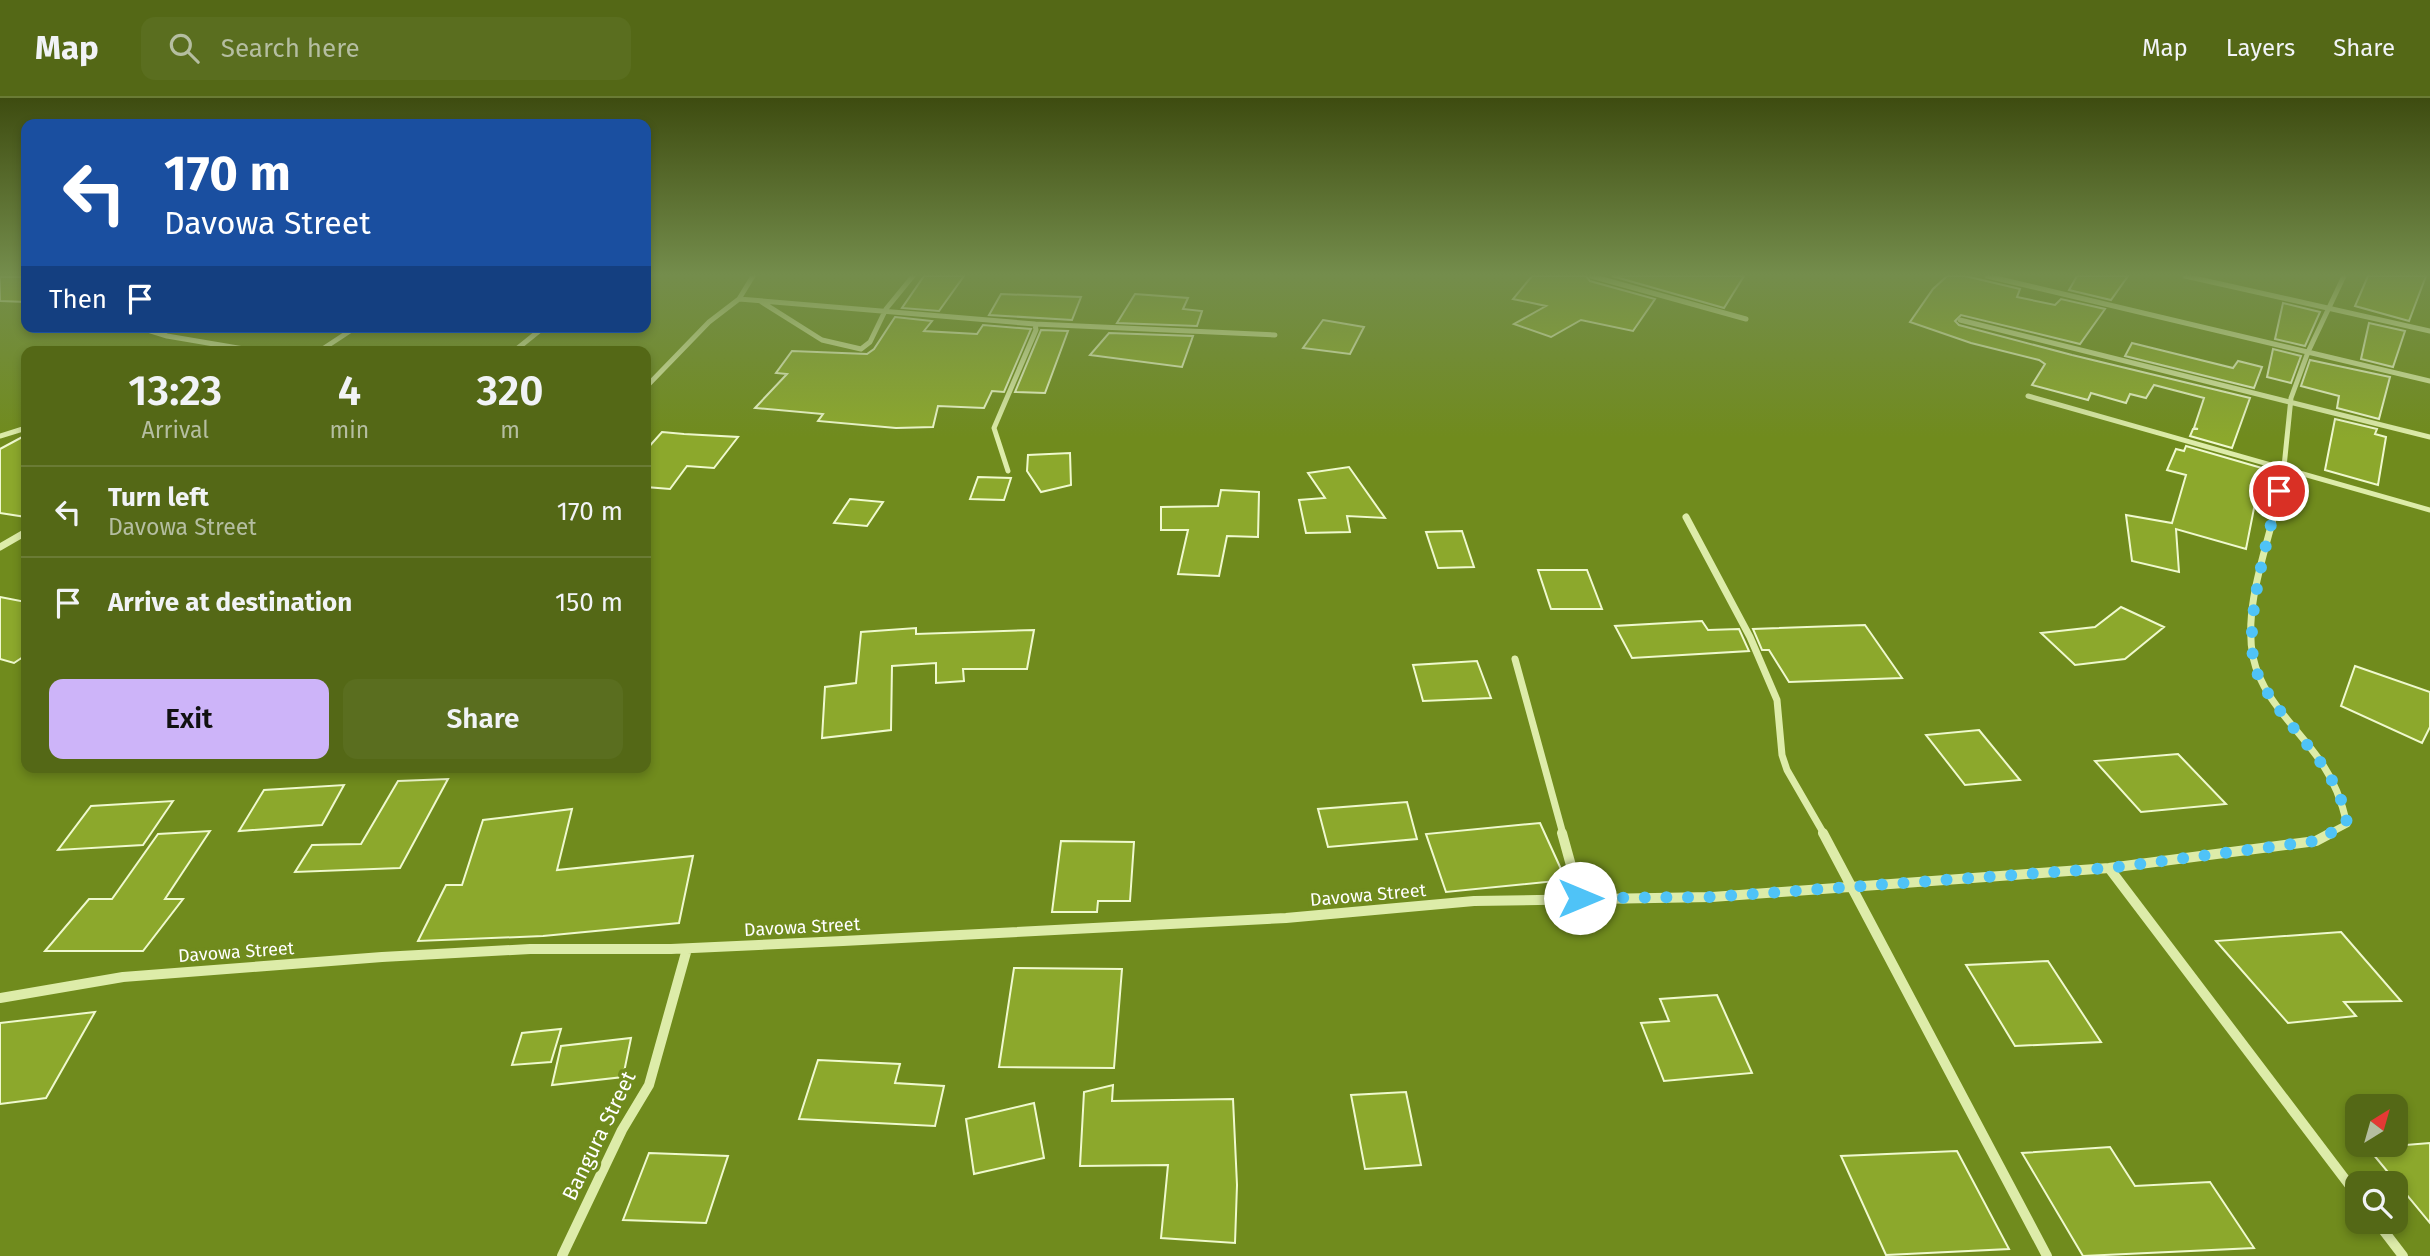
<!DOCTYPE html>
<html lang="en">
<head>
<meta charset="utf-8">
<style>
  :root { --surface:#546816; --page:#5a6e1f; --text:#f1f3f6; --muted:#b5bea1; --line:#6a7b35; --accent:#cdb4f9 }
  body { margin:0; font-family:"Fira Sans",sans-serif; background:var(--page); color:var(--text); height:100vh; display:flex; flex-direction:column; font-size:26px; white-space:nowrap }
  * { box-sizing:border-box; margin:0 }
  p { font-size:23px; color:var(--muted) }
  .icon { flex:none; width:38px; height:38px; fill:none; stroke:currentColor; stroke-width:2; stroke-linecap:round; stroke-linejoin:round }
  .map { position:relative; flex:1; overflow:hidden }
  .drawer { position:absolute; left:21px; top:248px; width:630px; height:427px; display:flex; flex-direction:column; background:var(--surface); border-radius:14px; box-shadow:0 4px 10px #0003 }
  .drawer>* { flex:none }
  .banner { position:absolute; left:21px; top:21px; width:630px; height:214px; border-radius:14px; box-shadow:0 4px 10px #0003; background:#1a4fa0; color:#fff; overflow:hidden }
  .needle { width:46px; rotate:37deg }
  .fabs { position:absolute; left:2345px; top:996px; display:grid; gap:14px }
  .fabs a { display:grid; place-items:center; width:63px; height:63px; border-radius:14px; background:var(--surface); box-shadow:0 4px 10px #0003; font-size:35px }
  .pin { position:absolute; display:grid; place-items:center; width:60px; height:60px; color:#fff; margin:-30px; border:4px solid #fff; border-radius:50%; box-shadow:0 2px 7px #0007 }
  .me { position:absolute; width:77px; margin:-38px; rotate:90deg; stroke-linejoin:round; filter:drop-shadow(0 0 5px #0008) }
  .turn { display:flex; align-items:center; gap:24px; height:147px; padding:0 28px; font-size:32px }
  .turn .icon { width:91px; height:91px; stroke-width:2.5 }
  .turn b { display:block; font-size:49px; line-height:60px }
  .then { display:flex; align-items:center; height:66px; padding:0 28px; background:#0003; gap:14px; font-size:26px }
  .eta { display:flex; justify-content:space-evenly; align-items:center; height:119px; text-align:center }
  .eta b { font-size:42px; font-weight:600; line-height:49px }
  .action { display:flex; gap:14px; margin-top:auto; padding:14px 28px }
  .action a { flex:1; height:80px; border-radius:14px; background:var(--accent); color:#111; font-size:28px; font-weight:600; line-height:80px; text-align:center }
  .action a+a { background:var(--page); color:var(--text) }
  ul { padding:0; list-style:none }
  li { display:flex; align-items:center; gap:21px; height:91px; padding:0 28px; border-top:2px solid var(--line) }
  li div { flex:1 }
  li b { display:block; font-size:26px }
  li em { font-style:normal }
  header { display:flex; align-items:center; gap:42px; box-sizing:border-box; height:98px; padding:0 35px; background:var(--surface); border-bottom:2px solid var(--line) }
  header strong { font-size:33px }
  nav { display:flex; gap:38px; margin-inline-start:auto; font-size:24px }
  .search { width:490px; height:63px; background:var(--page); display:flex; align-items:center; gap:18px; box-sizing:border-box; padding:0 24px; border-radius:14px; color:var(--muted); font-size:26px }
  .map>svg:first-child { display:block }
  .building { fill:#8ca82c; stroke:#eff9ce; stroke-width:2 }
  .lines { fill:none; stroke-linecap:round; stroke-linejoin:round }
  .street-far2 { stroke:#ddeca9; stroke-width:5 }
  .street-far1 { stroke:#ddeca9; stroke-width:7 }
  .street { stroke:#ddeca9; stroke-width:10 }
  .route { stroke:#4fc3f7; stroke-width:12; stroke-dasharray:0 21.6 }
  .labels { text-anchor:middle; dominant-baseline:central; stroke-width:7; stroke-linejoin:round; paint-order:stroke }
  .street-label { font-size:18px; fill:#fff; stroke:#708b1d }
  .near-street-label { font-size:21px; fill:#fff; stroke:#708b1d }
</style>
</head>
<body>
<header>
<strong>Map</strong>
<div class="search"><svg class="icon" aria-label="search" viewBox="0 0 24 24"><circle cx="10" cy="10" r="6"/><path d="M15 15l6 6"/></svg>Search here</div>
<nav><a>Map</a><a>Layers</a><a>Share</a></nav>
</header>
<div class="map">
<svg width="2430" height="1158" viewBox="0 0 2430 1158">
  <rect width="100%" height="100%" fill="#708b1d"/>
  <path class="building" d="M924,178H964L939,213L902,210Z
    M1532,178H1586L1590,183L1655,201L1633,233L1581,222L1551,239L1514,226L1546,208L1513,201Z
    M1612,178H1744L1724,210Z
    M1947,178H1965L2020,191L2017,199L2055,207L2061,201L2105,211L2080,246L1961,217L1955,223L1959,227L2072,257L2250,300L2232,350L2190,338L2193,331H2198L2194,330L2204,300L2154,287L2146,300L2130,296L2126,305L2091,295L2088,302L2032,287L2045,266L2039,262L1971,245L1910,224L1933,191Z
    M2077,178H2128L2111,202L2069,192Z
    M2368,178H2426L2409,223L2355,208Z
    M0,179H26V204L0,203Z
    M1001,196L1081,199L1072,222L989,217Z
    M1135,196L1188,200L1183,211L1202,213L1197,228L1117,225Z
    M2283,205L2320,214L2305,248L2275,241Z
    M895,219L932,223L924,233L977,236L983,227L1031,231L1004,294L992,293L984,310L938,308L933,329L896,330L818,323L823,316L755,310L787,276L776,275L792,253L867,256L874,251Z
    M1323,222L1364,229L1350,256L1303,250Z
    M2369,225L2405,233L2393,269L2361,261Z
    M1041,232L1068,233L1045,295L1015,294Z
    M1109,235L1193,238L1182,269L1090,257Z
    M2132,245L2233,270L2238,263L2262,269L2254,290L2125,258Z
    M2273,251L2301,258L2291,285L2267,279Z
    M2310,262L2390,279L2379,321L2337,310L2339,298L2301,288Z
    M2335,321L2377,331L2375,336L2386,339L2378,387L2325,372Z
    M662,334L684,336L738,339L714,370L687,368L670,391L646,389V352Z
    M26,337V419L0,415V351Z
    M2186,348L2272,373L2265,397L2257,395L2246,451L2176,431L2179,474L2132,463L2126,417L2172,425L2186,377L2167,372L2176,351L2184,353Z
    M1070,355L1071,387L1041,394L1027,373L1028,357Z
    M1349,369L1385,420L1347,418L1350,434L1306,435L1299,402L1325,400L1308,375Z
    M978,379L1011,380L1004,402L970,401Z
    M1221,392L1259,394L1258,439L1227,438L1219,478L1178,476L1188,432H1161V409L1218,408Z
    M850,401L883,404L867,428L834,425Z
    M1462,433L1474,469L1438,470L1426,434Z
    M1538,472H1587L1602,511H1551Z
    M0,499L26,504V557L14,565L0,561Z
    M2121,509L2164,529L2125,561L2075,567L2041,535L2095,529Z
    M1702,523L1708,532L1739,531L1749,553L1632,560L1615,528Z
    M1865,527L1902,580L1789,584L1769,552H1762L1753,531Z
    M916,530V536L1034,532L1027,571H963L964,583L936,585V565L892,568L891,632L822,640L825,589L856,585L861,534Z
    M1477,563L1491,600L1423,603L1413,567Z
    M2355,568L2430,594V629L2422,645L2341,608Z
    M1979,632L2020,682L1965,687L1926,637Z
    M2178,656L2226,706L2141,714L2095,663Z
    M448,681L400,770L295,774L312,747L361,746L398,683Z
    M344,687L322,727L239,733L264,692Z
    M173,703L143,747L58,752L91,708Z
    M1407,704L1417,741L1328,749L1318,711Z
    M572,711L557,772L693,758L679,825L543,838L418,843L446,787H462L483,722Z
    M1540,725L1566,782L1446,794L1426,736Z
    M210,733L165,801H183L143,853H45L89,801H112L158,736Z
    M1061,743L1134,744L1130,803H1098L1097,814H1052Z
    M2341,834L2401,903L2344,904L2356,918L2288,925L2216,843Z
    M2048,863L2101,944L2015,948L1966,867Z
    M1014,870L1122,871L1114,970L999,969Z
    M1717,897L1752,975L1664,983L1641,925L1669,923L1660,901Z
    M95,914L46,1000L0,1006V925Z
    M561,931L551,964L512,967L522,935Z
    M631,940L623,979L552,987L561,948Z
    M818,962L900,966L895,985L944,988L935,1028L799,1021Z
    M1113,987L1112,1003L1233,1001L1237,1087L1235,1145L1161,1140L1168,1067L1080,1068L1084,994Z
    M1406,994L1421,1067L1365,1071L1351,997Z
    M1034,1005L1044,1060L974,1076L966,1021Z
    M2430,1045V1125L2368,1050Z
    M2110,1049L2135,1088L2210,1084L2254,1150L2083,1158L2022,1055Z
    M1957,1053L2009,1151L1886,1157L1841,1058Z
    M649,1055L728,1058L706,1125L623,1122Z"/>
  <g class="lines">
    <path class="street-far2" d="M1591,178L1746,221
      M1987,178L2430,283
      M2185,178L2430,233
      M739,201L1035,226L1036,232L994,330L1008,373
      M760,203L822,242L861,251L870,244L886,211L913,178
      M1960,222L2430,339
      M1035,226L1275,237
      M138,229L167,238L261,254
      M318,254L356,229
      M513,254L544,229
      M646,289L709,224L739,201L753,178
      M2028,298L2430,412
      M0,338L26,330
      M2274,418L2284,369L2291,300L2308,254L2344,178"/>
    <path class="street-far1" d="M2274,417C2263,460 2244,514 2253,559C2262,602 2300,632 2323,667C2335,685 2342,704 2347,726L2328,736
      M1686,419L1750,539L1777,602L1782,657L1787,672L1824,736
      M0,449L26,434
      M1515,561L1563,736"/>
    <path class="street" d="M1562,735L1580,800
      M1823,735L2047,1158
      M2109,770L2357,1097
      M0,900L123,879L382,859L530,851H671L843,843L1286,820L1474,803L1712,799L2109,770L2316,743L2331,735
      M2377,1124L2403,1158
      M562,1158L622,1032L649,987L687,851"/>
  </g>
  <linearGradient id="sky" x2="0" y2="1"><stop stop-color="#3e4c10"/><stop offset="0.52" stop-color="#748d4c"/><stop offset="1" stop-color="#748d4c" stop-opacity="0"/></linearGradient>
  <rect width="2430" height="340" fill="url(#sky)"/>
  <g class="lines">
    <path class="route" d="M1580,800L1712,799L2109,770L2316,743L2347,726C2339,665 2283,631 2258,577C2239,535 2269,439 2279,393"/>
  </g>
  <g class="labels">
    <g class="street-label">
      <text transform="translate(1368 797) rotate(-5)">Davowa Street</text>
      <text transform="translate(802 829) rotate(-3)">Davowa Street</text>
      <text transform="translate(236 854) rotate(-4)">Davowa Street</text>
    </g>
    <g class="near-street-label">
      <text transform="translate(599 1038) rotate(-64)">Bangura Street</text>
    </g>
  </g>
</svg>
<div class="fabs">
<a><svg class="needle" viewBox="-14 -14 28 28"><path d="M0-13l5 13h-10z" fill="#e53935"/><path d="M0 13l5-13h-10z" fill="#b5bea1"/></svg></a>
<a><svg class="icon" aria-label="search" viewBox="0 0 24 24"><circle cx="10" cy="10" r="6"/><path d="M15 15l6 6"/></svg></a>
</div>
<div class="pin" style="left:2279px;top:393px;background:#d93025"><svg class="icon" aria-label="arrive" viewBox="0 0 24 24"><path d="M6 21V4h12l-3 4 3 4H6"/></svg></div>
<svg class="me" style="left:1580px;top:800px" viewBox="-20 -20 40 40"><circle r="19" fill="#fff"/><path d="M0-13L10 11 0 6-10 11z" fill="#4fc3f7"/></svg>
<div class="banner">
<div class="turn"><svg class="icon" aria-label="left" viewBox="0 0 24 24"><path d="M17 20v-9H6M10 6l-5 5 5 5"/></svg><div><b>170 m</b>Davowa Street</div></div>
<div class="then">Then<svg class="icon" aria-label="arrive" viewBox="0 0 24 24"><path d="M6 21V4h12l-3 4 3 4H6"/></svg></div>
</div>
<section class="drawer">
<div class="eta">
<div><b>13:23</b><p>Arrival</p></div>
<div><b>4</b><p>min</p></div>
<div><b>320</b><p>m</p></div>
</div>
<ul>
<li><svg class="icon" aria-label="left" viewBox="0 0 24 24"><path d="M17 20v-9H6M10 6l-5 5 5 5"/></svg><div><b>Turn left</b><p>Davowa Street</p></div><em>170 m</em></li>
<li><svg class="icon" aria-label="arrive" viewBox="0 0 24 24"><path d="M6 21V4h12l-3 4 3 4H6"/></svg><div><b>Arrive at destination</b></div><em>150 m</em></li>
</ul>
<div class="action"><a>Exit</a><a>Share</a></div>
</section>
</div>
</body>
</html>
